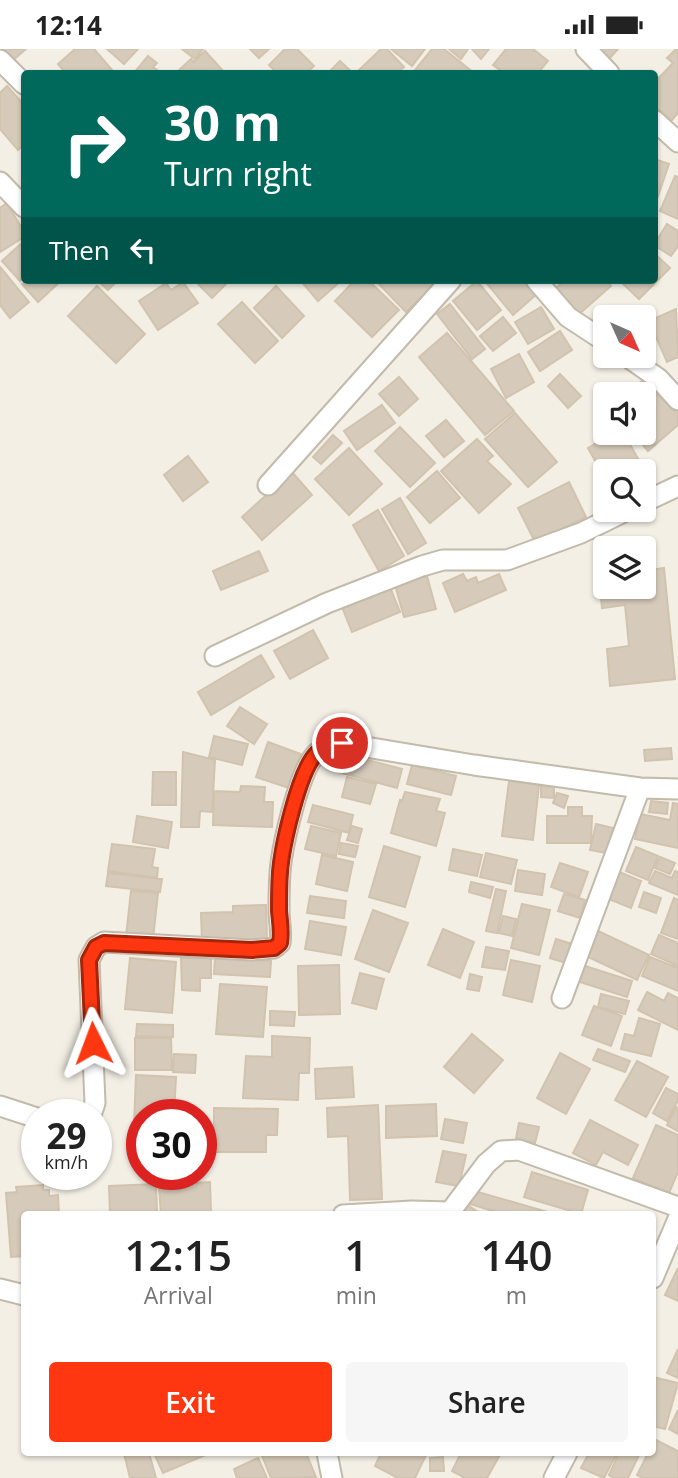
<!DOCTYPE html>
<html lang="en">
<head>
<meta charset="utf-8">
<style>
  :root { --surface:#fff; --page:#f6f6f6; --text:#222; --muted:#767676; --accent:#ff3710 }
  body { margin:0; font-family:"Open Sans",sans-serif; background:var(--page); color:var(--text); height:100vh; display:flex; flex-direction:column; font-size:26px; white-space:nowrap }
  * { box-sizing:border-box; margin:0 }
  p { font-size:23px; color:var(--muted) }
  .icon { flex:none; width:38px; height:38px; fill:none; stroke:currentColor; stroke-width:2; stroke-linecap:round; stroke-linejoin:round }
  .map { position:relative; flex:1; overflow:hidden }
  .details { position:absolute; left:21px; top:1162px; width:635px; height:245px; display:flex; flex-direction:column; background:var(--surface); border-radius:7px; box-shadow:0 2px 5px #0004 }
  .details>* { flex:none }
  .banner { position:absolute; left:21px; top:21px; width:637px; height:214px; border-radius:7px; box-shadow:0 2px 5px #0004; background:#00695c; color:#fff; overflow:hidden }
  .needle { width:46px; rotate:135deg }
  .controls { position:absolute; left:593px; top:256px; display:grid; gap:14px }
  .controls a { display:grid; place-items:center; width:63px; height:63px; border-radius:7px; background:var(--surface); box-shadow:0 2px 5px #0004; font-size:35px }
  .speed { position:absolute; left:21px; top:1050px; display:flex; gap:14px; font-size:35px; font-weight:700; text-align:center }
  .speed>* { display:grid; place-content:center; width:91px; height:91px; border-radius:50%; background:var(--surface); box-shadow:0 2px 5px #0004; line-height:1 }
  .speed small { font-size:18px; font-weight:400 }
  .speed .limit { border:10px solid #d22; background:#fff; color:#111 }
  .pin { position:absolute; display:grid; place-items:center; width:60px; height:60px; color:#fff; margin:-30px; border:4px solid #fff; border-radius:50%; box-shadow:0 2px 7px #0007 }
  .me { position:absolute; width:77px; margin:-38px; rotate:357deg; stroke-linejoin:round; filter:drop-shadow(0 0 5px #0008) }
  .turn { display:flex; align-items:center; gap:24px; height:147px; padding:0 28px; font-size:32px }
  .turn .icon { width:91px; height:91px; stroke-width:2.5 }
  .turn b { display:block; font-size:49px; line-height:60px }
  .then { display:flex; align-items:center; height:66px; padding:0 28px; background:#0003; gap:14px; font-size:26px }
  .eta { display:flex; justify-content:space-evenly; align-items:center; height:119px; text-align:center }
  .eta b { font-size:42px; font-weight:600; line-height:49px }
  .action { display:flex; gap:14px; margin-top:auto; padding:14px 28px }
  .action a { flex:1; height:80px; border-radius:7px; background:var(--accent); color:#fff; font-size:28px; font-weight:600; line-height:80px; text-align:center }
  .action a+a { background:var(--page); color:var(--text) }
  .status { display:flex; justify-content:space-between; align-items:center; height:49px; padding:0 35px; background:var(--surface); direction:ltr }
  .status svg { height:19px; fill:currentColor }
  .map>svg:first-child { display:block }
  .building { fill:#d6cbba; stroke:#d1c3ad; stroke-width:2 }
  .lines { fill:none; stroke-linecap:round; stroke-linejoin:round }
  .minor-casing { stroke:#c2baaa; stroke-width:23 }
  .minor { stroke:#fff; stroke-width:19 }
  .route-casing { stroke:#a6240a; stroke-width:18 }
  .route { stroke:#ff3710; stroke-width:12 }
</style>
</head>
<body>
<div class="status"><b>12:14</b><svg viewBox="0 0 49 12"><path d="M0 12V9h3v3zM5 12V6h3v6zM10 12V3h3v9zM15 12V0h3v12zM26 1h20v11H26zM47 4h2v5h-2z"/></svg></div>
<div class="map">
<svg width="678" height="1429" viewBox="0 0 678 1429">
  <rect width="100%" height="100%" fill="#f3efe5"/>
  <path class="building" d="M3,0H26L13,11Z
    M75,0H94L113,22L110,24H66L58,15Z
    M107,0H138L124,15Z
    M182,0H203L195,10Z
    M250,0H269L259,9Z
    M285,0H297L314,17L306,24H277L269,16Z
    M381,0H387L404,18L397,24H360L358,22Z
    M391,0H425L412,17Z
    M432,0H444L474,24H420L415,21Z
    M449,0H468L461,10Z
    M472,0H489L481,10Z
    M506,0H533L548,12L538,24H504L493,16Z
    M598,0H618L609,10Z
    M676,0H678V64L671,72L654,56V34L673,14L667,9Z
    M205,2L225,24H176L191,10L194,13Z
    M148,7L157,14L153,18L161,24H134Z
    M340,12L353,24H328Z
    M7,37L24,56V95L18,101L0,80V44Z
    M654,110L669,115L654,159Z
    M675,127L678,128V170L660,162Z
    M7,154L24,183V188L0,203V159Z
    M667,175L678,182V197L671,207L654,196Z
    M24,192V228L20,232L2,212Z
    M654,204L670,219L639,250L619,231H654Z
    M0,218L29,253L10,269L0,256Z
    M27,231H62L38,253L22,235Z
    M97,231H118L108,241Z
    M194,231H230L212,249Z
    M300,231H342L318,252Z
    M355,231H368L399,261L372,288L335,252Z
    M375,231H432L436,234L406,263Z
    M484,231H526L538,244L513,266Z
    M565,231H606L611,237L578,266L555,240Z
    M477,232L501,261L477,281L453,252Z
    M183,233L198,254L158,281L139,252L166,234L171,241Z
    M97,237L145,285L116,314L68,267Z
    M276,237L304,267L282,289L254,259Z
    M242,253L278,292L255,314L218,275Z
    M450,255L485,300L472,310L437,265Z
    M541,258L554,280L528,295L515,273Z
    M676,260L678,308L667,313L649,272Z
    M503,268L516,284L493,302L480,287Z
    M560,282L572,301L540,322L528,303Z
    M447,284L514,362L485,386L419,308Z
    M519,305L534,333L506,349L491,320Z
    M560,325L581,347L568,359L548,337Z
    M399,328L418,350L399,367L379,345Z
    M648,328L656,339L644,348V345H635L631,340Z
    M661,342L678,362V376L648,402L632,383H644V357Z
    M382,356L395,374L357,401L344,382Z
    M515,364L557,413L528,438L485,390Z
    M446,371L464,392L444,408L426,387Z
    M400,378L435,414L410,438L375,402Z
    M615,383H623L654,438L644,444V422H606V431L588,399Z
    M333,386L342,394L321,415L313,408Z
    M477,390L493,407L487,412L511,435L479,464L441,422Z
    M349,399L382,435L349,466L315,430Z
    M188,407L208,433L183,452L164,426Z
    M437,422L460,449L430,474L407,448Z
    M292,423L312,446L262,491L242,468Z
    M569,433L586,468L535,493L518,459Z
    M400,449L426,494L408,505L382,460Z
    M378,461L404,507L379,522L353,476Z
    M259,502L268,522L221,541L213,522Z
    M664,519L675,630L610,637L607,600L629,597L625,556L602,559L599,527L606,526V537H644V522Z
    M463,525L467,532L476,528L478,534L499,525L506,541L455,563L443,534Z
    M427,527L436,560L404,568L395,536Z
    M390,538L400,563L352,583L342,558Z
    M313,581L328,609L290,630L274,602Z
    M261,606L274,628L211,666L198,643Z
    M240,658L267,675L254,695L227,677Z
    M214,687L248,695L242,716L209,708Z
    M268,693L301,705L289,739L256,728Z
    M671,699L672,710L645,712L644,701Z
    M183,703L215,711L212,763L200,762L199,778H181Z
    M341,704L402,720L397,739L335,722Z
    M412,716L456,727L451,746L407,735Z
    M153,723H176V756H152Z
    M347,728L376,735L370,755L342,748Z
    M509,732L539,736L533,791L502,787Z
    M241,737L265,738L264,753H273L272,778L213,776L214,742L240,743Z
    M541,737L554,738V749L541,748Z
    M405,743L440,750L436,762L445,764L436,797L391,784L400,751L402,752Z
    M557,744L568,747L564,759L553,754Z
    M651,752L668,754L667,765L649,763Z
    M673,754L678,755V799L635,790L640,765L670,771Z
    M313,756L353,766L349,784L308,773Z
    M568,758H582V767H592L591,794H547V767H568Z
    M137,767L172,773L168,799L133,793Z
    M596,775L613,779L607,804L590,801Z
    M311,777L341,784L336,807L305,800Z
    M352,777L362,780L358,794L347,791Z
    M341,794L358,797L355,808L339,805Z
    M112,795L155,800L152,818L158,819L157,829L108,822Z
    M384,797L420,808L405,858L369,848Z
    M636,798L658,807L648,831L626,822Z
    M453,800L482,806L477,827L449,821Z
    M486,804L517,811L511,835L480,828Z
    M322,806L353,813L347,842L316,835Z
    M660,808L675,814L670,825L655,819Z
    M560,814L588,823L579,848L551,838Z
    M518,821L545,825L542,846L515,842Z
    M617,822L641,832L631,859L606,849Z
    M655,822L672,829L675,822L678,823V846L649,834Z
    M108,824L162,830L160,843L106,837Z
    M471,833L493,838L490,849L469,843Z
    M496,840L506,842L497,884L486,882Z
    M131,842L158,844L153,890L126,887Z
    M644,843L661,849L656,864L639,858Z
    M564,845L585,851L580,869L558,862Z
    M310,847L346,852L344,869L307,864Z
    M674,849L678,851V890L661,884Z
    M522,855L550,861L539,906L511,899Z
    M266,856L267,892L202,894L201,864L233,863V857Z
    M373,861L408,874L389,923L355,910Z
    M503,867L516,870L512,887L499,884Z
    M310,872L346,878L341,906L305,900Z
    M443,880L474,893L460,929L428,916Z
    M598,882L649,906L637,931L586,907Z
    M659,886L678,894V917L651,905Z
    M556,890L572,895L566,914L550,909Z
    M486,898L509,902L505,921L482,918Z
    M215,908L271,912L270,928L214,925Z
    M650,908L678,919V942L642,927Z
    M130,909L176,913L172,964L125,960Z
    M181,909H211V929H200V942L182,941Z
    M511,911L540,917L532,953L503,946Z
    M339,916L340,965L299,966L298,917Z
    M582,916L632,932L627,948L577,932Z
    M360,924L384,930L376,960L352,954Z
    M470,925L482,928L479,942L467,940Z
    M220,935L267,938L263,988L216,985Z
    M647,943L664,952L668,944L678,949V981L638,961Z
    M601,945L629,952L625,965L598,958Z
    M594,957L622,967L611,997L582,986Z
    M270,962L295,963L294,977L270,976Z
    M639,969L660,975L651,1007L621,1000L625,985L634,987Z
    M137,975L173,976V988L136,987Z
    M472,985L503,1011L474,1044L444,1018Z
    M272,987L310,989L309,1024H299L298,1051L243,1049L246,1007L272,1008Z
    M135,989H171L172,1021H135Z
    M598,1000L630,1012L625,1023L593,1011Z
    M560,1004L590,1020L566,1065L537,1049Z
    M174,1005L196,1006L195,1024L173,1023Z
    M637,1012L668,1028L646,1068L615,1051Z
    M352,1018L354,1048L316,1050L315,1020Z
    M136,1026L176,1028L174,1066H142V1076H134Z
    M666,1039L678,1045V1051L667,1072L653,1064Z
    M436,1055L437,1087L386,1089V1057Z
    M378,1056L382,1150L350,1151L348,1087L328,1088L327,1059Z
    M676,1058L678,1059V1082L667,1076Z
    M214,1059L278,1060L277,1086H266V1103H214Z
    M445,1070L467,1074L463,1094L441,1090Z
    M590,1071L638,1096L628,1116L603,1103L596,1116L573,1104Z
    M519,1074L539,1078L535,1094L516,1089Z
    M656,1076L678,1086V1123L669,1144L633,1129Z
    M443,1102L466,1106L459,1137L436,1133Z
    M532,1123L588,1141L581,1165L524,1148Z
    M148,1125H194V1132H148Z
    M210,1133L211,1164L161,1166L159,1136Z
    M156,1135L157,1163L110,1164L109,1137Z
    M43,1136V1141H49V1147L58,1146L59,1166H24V1207L11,1208L6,1144L17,1143L16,1138Z
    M471,1141L558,1166H506L467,1154Z
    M466,1155L481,1165V1166H460Z
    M678,1219V1252L665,1246Z
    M678,1300V1329L667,1324Z
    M653,1328L678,1334L665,1380L653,1377Z
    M678,1361V1385L669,1380Z
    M654,1390L678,1402V1429H643L637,1426L648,1404H653Z
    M124,1404H149L156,1429H130Z
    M154,1404H210L163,1424Z
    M261,1404H306L316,1428L271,1429Z
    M381,1404H427L415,1429H398L375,1417Z
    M461,1404H501L487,1429H465L452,1422Z
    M589,1404H617L604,1429L581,1419Z
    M619,1404H640L628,1429H614L609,1426Z
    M443,1408L444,1422H430V1409Z
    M258,1409L267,1429H237L234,1420Z"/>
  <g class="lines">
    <defs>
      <path id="minor" d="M586,0L609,24
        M0,11L24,35
        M654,71L678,93
        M0,133L24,158
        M536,231L568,268L606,293
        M625,306L659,330L678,351
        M268,436L451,231
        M644,453L678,437
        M215,607L327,554L422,517L443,511H507L581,484L630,460
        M562,949L640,739
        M0,1057L37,1069
        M91,1066L95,1054L89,911L96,898L104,893L252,901L274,899L280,894C282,883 279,873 279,862C279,849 279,836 280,823C282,798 299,720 317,704C324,698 333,695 342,694L474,716L640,739L678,740
        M343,1166L412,1162L450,1163L486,1115L501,1102L519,1101L678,1158
        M653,1229L678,1170
        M0,1240L24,1246
        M327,1404L332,1429
        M554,1429L567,1404"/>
    </defs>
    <use href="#minor" class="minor-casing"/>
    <use href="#minor" class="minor"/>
  </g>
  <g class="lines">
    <defs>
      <path id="route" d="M93,994L89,911L96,898L104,894L252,901L274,899L280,894C282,883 280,873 279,862C279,849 279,836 280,823C282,798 299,720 317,704C324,698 333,695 342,694"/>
    </defs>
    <use href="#route" class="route-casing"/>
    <use href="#route" class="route"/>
  </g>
</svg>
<div class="controls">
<a><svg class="needle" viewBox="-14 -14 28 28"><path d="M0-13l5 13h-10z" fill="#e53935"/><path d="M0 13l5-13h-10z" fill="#767676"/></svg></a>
<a><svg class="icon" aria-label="sound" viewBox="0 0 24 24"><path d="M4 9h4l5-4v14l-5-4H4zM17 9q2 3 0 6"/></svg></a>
<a><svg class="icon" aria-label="search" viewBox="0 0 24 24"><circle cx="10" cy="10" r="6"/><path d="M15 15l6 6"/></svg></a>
<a><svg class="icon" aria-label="layers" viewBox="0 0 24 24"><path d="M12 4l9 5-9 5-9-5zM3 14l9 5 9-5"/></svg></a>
</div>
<div class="speed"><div>29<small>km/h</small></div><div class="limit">30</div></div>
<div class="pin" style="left:342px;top:694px;background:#d93025"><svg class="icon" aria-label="arrive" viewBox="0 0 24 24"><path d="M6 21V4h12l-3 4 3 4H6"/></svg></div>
<svg class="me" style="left:93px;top:994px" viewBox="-20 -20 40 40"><path d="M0-17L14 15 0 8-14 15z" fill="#ff3710" stroke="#fff" stroke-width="4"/></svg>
<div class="banner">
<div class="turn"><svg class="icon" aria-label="right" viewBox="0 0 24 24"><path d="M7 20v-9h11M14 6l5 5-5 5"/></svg><div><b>30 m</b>Turn right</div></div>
<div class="then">Then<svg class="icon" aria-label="left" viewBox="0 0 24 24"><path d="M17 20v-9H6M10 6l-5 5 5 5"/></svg></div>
</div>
<section class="details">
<div class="eta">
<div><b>12:15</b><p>Arrival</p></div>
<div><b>1</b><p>min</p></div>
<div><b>140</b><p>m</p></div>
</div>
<div class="action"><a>Exit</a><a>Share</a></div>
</section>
</div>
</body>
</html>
